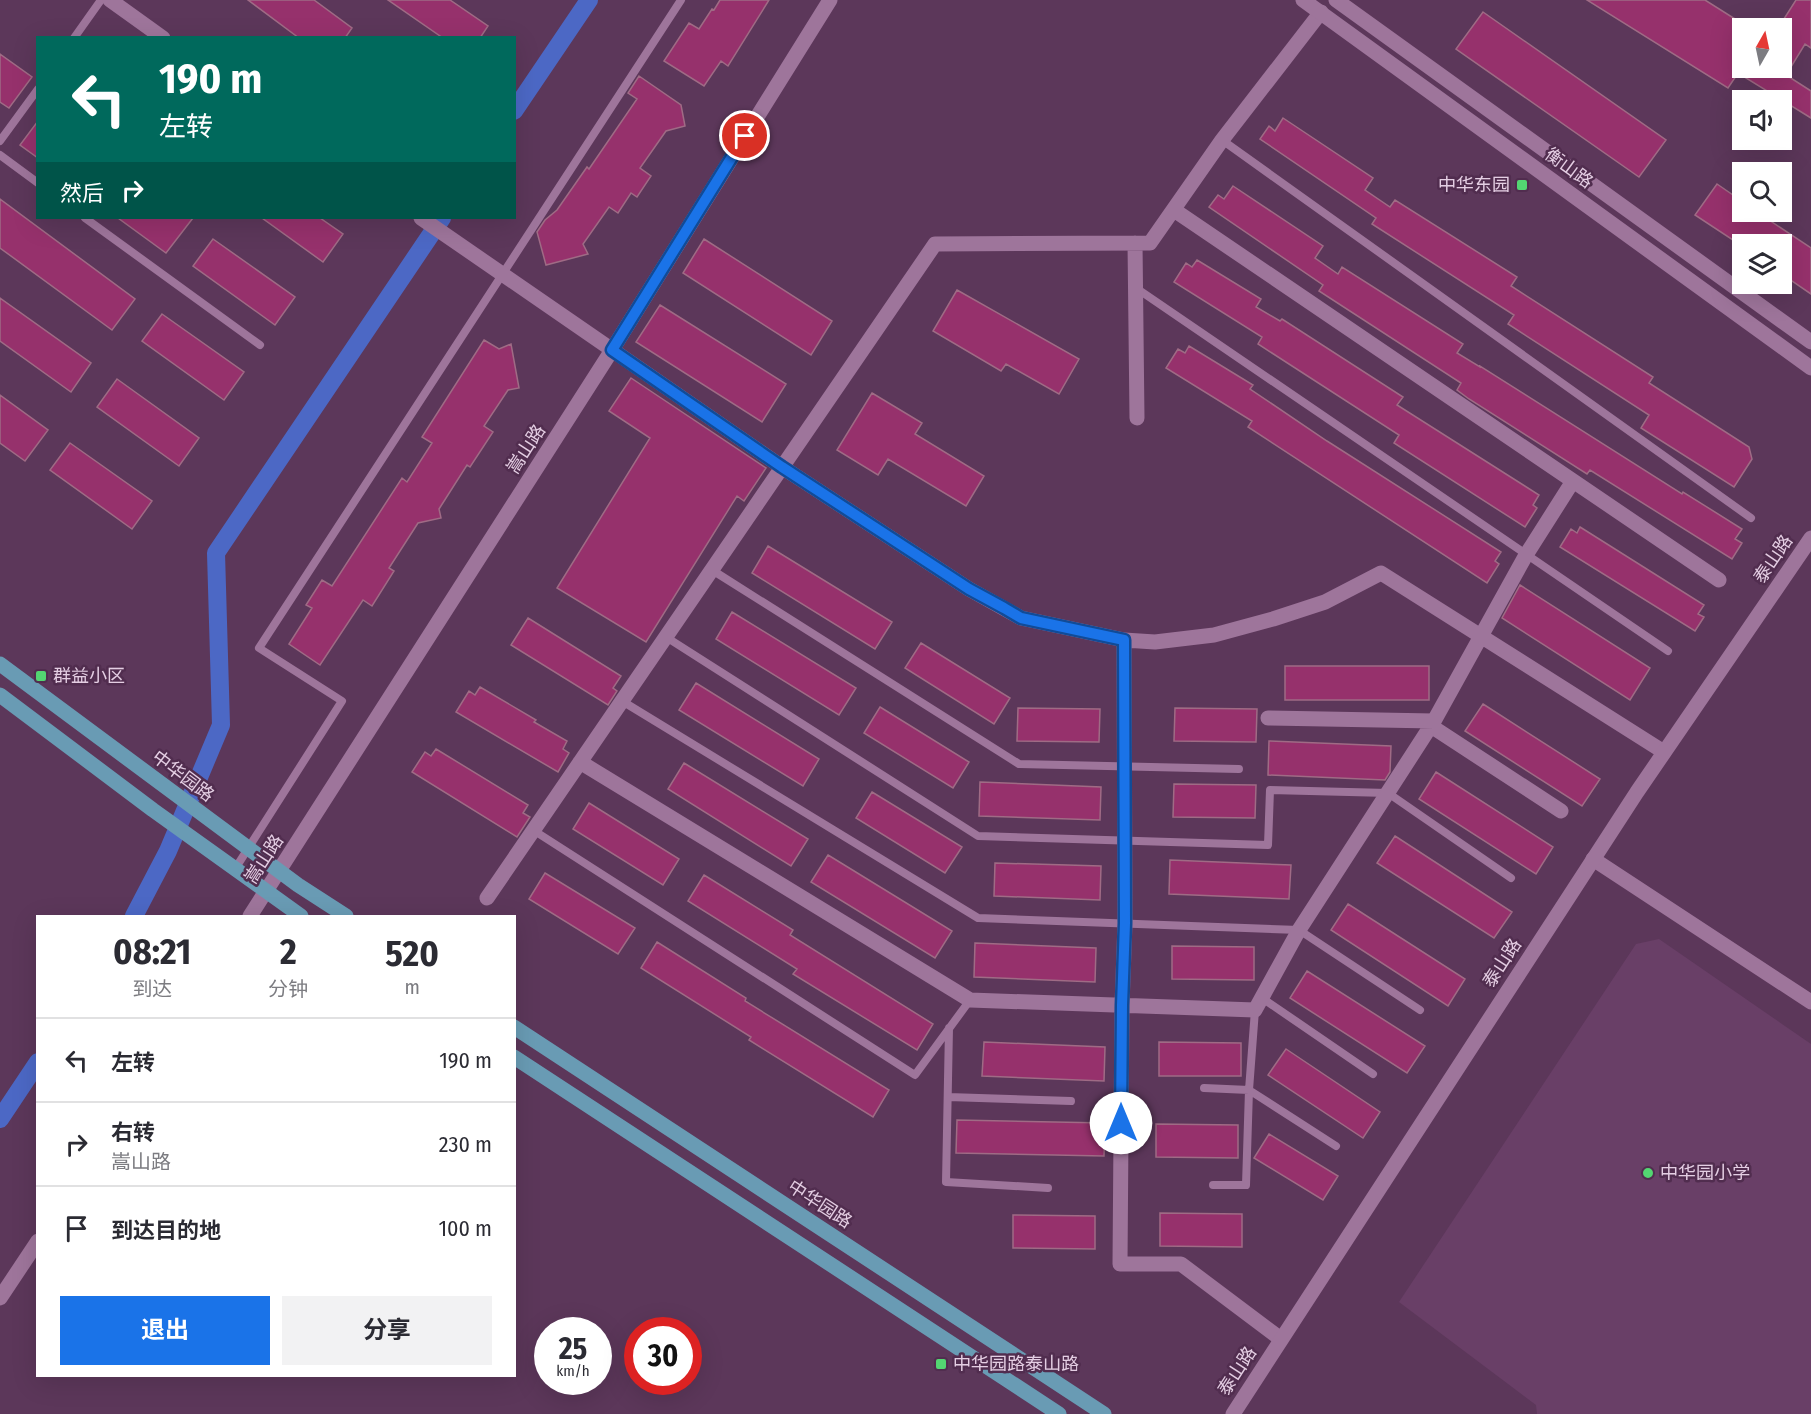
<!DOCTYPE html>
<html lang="zh">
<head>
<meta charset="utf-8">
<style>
  :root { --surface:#fff; --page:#f2f2f3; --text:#2b2b33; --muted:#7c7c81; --line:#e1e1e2; --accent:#1a73e8 }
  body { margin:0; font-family:"Fira Sans Condensed","Noto Sans SC",sans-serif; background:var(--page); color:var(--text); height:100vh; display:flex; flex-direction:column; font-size:22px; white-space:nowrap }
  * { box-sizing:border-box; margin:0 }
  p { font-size:20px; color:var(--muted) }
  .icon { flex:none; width:33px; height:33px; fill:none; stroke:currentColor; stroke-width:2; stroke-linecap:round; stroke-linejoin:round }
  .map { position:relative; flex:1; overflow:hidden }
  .drawer { position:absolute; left:36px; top:915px; width:480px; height:462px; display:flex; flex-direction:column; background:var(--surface); border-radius:0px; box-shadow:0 6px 24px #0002 }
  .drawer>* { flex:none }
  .top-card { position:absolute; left:36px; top:36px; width:480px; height:183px; border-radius:0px; box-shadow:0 6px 24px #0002; background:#00695c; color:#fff; overflow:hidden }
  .needle { width:39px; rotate:9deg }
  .controls { position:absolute; left:1732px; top:18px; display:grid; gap:12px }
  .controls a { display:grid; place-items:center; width:60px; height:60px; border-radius:0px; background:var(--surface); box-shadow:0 6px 24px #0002; font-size:30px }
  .speed { position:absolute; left:534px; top:1317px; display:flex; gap:12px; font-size:30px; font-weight:700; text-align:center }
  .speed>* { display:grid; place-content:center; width:78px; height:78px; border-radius:50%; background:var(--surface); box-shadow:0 6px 24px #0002; line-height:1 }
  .speed small { font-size:15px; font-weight:400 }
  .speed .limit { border:9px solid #d22; background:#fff; color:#111 }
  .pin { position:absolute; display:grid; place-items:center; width:51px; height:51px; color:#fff; margin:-26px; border:3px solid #fff; border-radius:50%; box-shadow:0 2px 6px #0007 }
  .me { position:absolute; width:66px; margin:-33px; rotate:0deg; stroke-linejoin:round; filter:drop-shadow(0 0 4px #0008) }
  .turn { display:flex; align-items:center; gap:21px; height:126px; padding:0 24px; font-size:27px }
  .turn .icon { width:78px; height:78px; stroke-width:2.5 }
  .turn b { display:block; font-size:42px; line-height:51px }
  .then { display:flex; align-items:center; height:57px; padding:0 24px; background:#0003; gap:12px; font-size:22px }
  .eta { display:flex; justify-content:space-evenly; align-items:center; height:102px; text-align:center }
  .eta b { font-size:36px; font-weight:700; line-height:42px }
  .primary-button { display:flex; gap:12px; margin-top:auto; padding:12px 24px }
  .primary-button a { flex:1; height:69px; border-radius:0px; background:var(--accent); color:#fff; font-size:24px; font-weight:700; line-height:69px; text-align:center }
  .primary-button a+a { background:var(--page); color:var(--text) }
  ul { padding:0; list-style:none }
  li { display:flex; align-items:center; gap:18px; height:84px; padding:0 24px; border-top:2px solid var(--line) }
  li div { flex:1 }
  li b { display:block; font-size:22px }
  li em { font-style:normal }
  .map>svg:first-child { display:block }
  .built { fill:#693f67 }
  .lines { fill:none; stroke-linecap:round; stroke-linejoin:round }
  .canal { stroke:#4c68c5; stroke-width:18 }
  .building { fill:#96316c; stroke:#9f6b85; stroke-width:1.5 }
  .lane { stroke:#9e759b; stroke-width:8 }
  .street { stroke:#9e759b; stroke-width:15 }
  .secondary { stroke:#9e759b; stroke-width:15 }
  .primary { stroke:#699bb4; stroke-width:15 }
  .route-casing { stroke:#114b97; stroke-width:15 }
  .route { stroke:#1a73e8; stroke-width:10 }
  .poi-dot { fill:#53d672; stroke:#512d4f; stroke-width:2 }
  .labels { text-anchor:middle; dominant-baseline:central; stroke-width:5; stroke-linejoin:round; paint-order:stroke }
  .street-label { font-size:18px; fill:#e4cee3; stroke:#512d4f }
  .poi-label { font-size:18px; fill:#e4cee3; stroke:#512d4f; text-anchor:start }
</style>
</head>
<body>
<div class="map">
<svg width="1811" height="1414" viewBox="0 0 1811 1414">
  <rect width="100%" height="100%" fill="#5c375a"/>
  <path class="built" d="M1659,939L1811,1044V1414H1537L1536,1405L1399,1302L1636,944Z"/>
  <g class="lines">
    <path class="canal" d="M514,111L589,0
      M134,916L168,851L221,725L216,553L442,218
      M0,1119L38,1062"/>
  </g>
  <path class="building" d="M248,0H314L352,28L345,38H299Z
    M388,0H450L488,26L480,38H443Z
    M720,0H769L728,66L721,61L704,86L664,61L689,23L699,29L712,9L714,10Z
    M1587,0H1705L1743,24V68H1782V22L1796,0H1811V48L1805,44L1786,75L1811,91V118L1738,73L1728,88Z
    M1483,12L1666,140L1639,177L1456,49Z
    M0,54L32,77L9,108L0,102Z
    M639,76L681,105L685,126L666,131L640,168L651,176L637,197L631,193L618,213L609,207L583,244L588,254L546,265L537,232L545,220L557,210L587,167L589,169L637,99L628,93Z
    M1283,118L1373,178L1365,190L1390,207L1395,200L1517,277L1511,286L1653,377L1649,383L1749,447L1752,459L1734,487L1641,428L1649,415L1508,324L1514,315L1372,224L1376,218L1260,139L1269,126L1275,131Z
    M38,121V158L20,145Z
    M1717,184L1743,202V212H1757L1811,248V294L1782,274V244H1739L1695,215Z
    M1233,186L1323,246L1315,258L1338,274L1342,267L1463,344L1457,353L1480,367V366L1682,494L1683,492L1742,529L1735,539L1742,543L1732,559L1590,470L1587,474L1469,399L1457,390L1461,383L1319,291L1323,285L1209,207L1218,195L1224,199Z
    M0,199L135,299L112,330L0,248Z
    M118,218H193L166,253Z
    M262,218H320L343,234L323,262Z
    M213,239L295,297L275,325L193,266Z
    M704,239L832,321L811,355L683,273Z
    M1197,260L1261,299L1256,307L1280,321L1282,319L1403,397L1397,405L1539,495L1533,505L1537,508L1525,527L1394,443L1399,435L1258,344L1262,337L1174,282L1186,263L1192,267Z
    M957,290L1079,359L1059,394L1006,364L1001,371L933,331Z
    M0,298L91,363L71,392L0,341Z
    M660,305L786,384L762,422L636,342Z
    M162,314L244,372L224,400L142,341Z
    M484,340L499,349L511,344L519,388L508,390L484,426L493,432L470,467L467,465L439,509L441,518L418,523L389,568L394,571L372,606L363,600L320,665L289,644L312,608L306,605L322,580L332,586L402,478L407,482L432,443L422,437Z
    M1189,346L1253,385L1250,389L1327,441L1501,552L1495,561L1499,564L1487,583L1248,427L1252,421L1166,368L1178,349L1185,353Z
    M631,378L766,468L744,501L737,496L646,642L557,588L650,438L609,411Z
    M117,379L199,438L179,466L97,407Z
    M872,393L922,423L915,434L984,476L966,506L888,459L878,475L837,450Z
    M0,395L48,430L25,461L0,443Z
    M70,443L152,501L132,529L50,470Z
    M1580,527L1704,605L1698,614L1704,617L1695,631L1560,547L1571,529L1577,533Z
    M768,546L892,622L875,649L752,573Z
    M1520,585L1650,668L1630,700L1502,618Z
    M732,612L856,688L839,715L716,639Z
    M528,618L621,676L613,688L617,691L608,705L511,645Z
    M921,643L1010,698L994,724L905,668Z
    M1285,666H1429V700H1285Z
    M696,683L819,759L803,786L679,710Z
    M480,687L536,720L534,722L567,741L563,749L569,753L558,772L456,712L469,691L475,695Z
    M1483,704L1600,779L1582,806L1465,731Z
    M880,707L969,762L953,788L864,733Z
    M1018,708L1100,709L1099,742L1017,741Z
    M1175,708L1257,709L1256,742L1174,741Z
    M1269,741L1391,746L1390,772L1385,780L1268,775Z
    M436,749L528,805L523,813L530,817L517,837L412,772L425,752L431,756Z
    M684,763L808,839L791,866L668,789Z
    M1436,772L1553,847L1536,874L1419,799Z
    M980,782L1101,787L1100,820L979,816Z
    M1174,784L1256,785L1255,818L1173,817Z
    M872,792L962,847L945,873L856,818Z
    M589,803L679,859L663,885L573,829Z
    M1395,836L1512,912L1494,938L1377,863Z
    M828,855L952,931L935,958L811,882Z
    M1170,860L1291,865L1289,899L1169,894Z
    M995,863L1101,866L1100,900L994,896Z
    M545,873L635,928L618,954L529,899Z
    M704,875L793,930L790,935L933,1024L917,1050L793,974L797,969L688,901Z
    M1348,904L1465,979L1448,1006L1331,930Z
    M657,942L746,998L745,1001L889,1090L873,1117L749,1040L751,1037L641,968Z
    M975,943L1096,948L1095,982L974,977Z
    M1172,946L1254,947V980L1172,979Z
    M1307,971L1425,1046L1407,1073L1290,998Z
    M984,1042L1105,1047L1104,1081L982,1076Z
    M1159,1042L1241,1043V1076H1159Z
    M1286,1049L1380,1112L1363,1138L1268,1075Z
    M957,1120L1105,1123L1104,1156L956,1153Z
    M1156,1124L1238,1125V1158L1156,1157Z
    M1269,1134L1338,1176L1323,1200L1254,1158Z
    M1160,1213L1242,1214V1247L1160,1246Z
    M1013,1215L1095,1216V1249L1013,1248Z"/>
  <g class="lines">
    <path class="lane" d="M74,38L101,0
      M1222,140L1751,518
      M0,141L38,89
      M0,155L38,183
      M85,218L260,345
      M1136,288L1668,651
      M712,570L1019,764L1239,769
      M666,637L978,836L1268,845L1270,790L1388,793L1511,878
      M622,701L978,918L1299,930L1420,1010
      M533,830L915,1075L970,1000
      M235,869L342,701L259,648L681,0
      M1262,998L1373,1074
      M949,1028L946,1182L1048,1188
      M1204,1088L1249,1090L1255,1010
      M948,1097L1071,1101
      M1213,1185H1246L1249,1090L1336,1146"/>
    <path class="street" d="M110,0L163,38
      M1174,210L1719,580
      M421,218L782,467L969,589L1021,618L1124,640L1155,642L1214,635L1273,619L1325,602L1381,573L1664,752
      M1135,243L1137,418
      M1124,640L1125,923L1122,1005L1120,1264H1181L1281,1339
      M1268,718L1434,721
      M1431,726L1561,811
      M580,762L970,1000L1255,1010L1299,930L1434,721L1526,555L1573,481
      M1593,859L1811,1002
      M487,898L935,244L1150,243L1222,140L1321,12"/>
    <path class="secondary" d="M1303,0L1811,368
      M1336,0L1811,342
      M250,916L612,350L830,0
      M0,1298L38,1241
      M1233,1414L1637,792L1811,538"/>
    <path class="primary" d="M0,664L298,885L346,916
      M0,695L153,810L301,916
      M514,1027L1104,1414
      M514,1057L1059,1414"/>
  </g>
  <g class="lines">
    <defs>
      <path id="route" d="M745,136L612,350L782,467L969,589L1004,608L1021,618L1124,640L1125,923L1122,1005L1121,1123"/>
    </defs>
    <use href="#route" class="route-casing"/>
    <use href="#route" class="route"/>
  </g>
  <g class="poi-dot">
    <rect x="1516" y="179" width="12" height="12" rx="3"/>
    <rect x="35" y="670" width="12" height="12" rx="3"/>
    <circle cx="1648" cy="1173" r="6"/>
    <rect x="935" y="1358" width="12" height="12" rx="3"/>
  </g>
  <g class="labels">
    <g class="street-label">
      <text transform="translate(1569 168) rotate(36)">衡山路</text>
      <text transform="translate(526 449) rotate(-57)">嵩山路</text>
      <text transform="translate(1773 559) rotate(-56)">泰山路</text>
      <text transform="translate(183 776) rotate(37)">中华园路</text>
      <text transform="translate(264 859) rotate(-57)">嵩山路</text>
      <text transform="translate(1502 963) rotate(-57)">泰山路</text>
      <text transform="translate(820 1204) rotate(33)">中华园路</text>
      <text transform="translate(1237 1371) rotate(-57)">泰山路</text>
    </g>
    <g class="poi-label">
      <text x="1510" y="185" text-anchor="end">中华东园</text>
      <text x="53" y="676">群益小区</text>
      <text x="1660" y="1173">中华园小学</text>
      <text x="953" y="1364">中华园路泰山路</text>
    </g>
  </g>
</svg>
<div class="controls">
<a><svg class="needle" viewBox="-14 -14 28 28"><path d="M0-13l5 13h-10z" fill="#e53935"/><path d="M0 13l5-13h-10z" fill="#7c7c81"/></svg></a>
<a><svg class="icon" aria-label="sound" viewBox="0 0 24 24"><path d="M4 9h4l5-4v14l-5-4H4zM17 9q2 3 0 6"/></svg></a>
<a><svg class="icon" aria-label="search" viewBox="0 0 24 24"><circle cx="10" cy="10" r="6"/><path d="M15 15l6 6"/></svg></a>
<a><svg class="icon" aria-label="layers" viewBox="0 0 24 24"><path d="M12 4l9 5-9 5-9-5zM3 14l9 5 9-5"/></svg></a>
</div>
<div class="speed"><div>25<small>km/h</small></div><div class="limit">30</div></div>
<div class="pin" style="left:745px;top:136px;background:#d93025"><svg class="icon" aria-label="arrive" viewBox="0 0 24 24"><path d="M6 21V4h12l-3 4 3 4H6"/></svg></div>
<svg class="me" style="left:1121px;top:1123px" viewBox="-20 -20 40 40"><circle r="19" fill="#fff"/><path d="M0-13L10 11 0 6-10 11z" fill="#1a73e8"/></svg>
<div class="top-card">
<div class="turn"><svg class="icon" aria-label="left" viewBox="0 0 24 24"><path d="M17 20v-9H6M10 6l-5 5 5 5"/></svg><div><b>190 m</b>左转</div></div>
<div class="then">然后<svg class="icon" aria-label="right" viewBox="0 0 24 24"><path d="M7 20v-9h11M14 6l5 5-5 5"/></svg></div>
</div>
<section class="drawer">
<div class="eta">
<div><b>08:21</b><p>到达</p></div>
<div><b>2</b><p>分钟</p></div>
<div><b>520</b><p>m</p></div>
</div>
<ul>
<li><svg class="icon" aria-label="left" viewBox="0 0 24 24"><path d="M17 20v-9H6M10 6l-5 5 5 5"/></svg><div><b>左转</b></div><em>190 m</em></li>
<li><svg class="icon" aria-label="right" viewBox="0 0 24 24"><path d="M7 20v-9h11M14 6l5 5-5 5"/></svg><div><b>右转</b><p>嵩山路</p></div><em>230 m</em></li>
<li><svg class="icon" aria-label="arrive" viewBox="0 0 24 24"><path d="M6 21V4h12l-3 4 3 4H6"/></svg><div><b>到达目的地</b></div><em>100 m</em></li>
</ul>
<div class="primary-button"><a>退出</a><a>分享</a></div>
</section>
</div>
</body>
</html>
